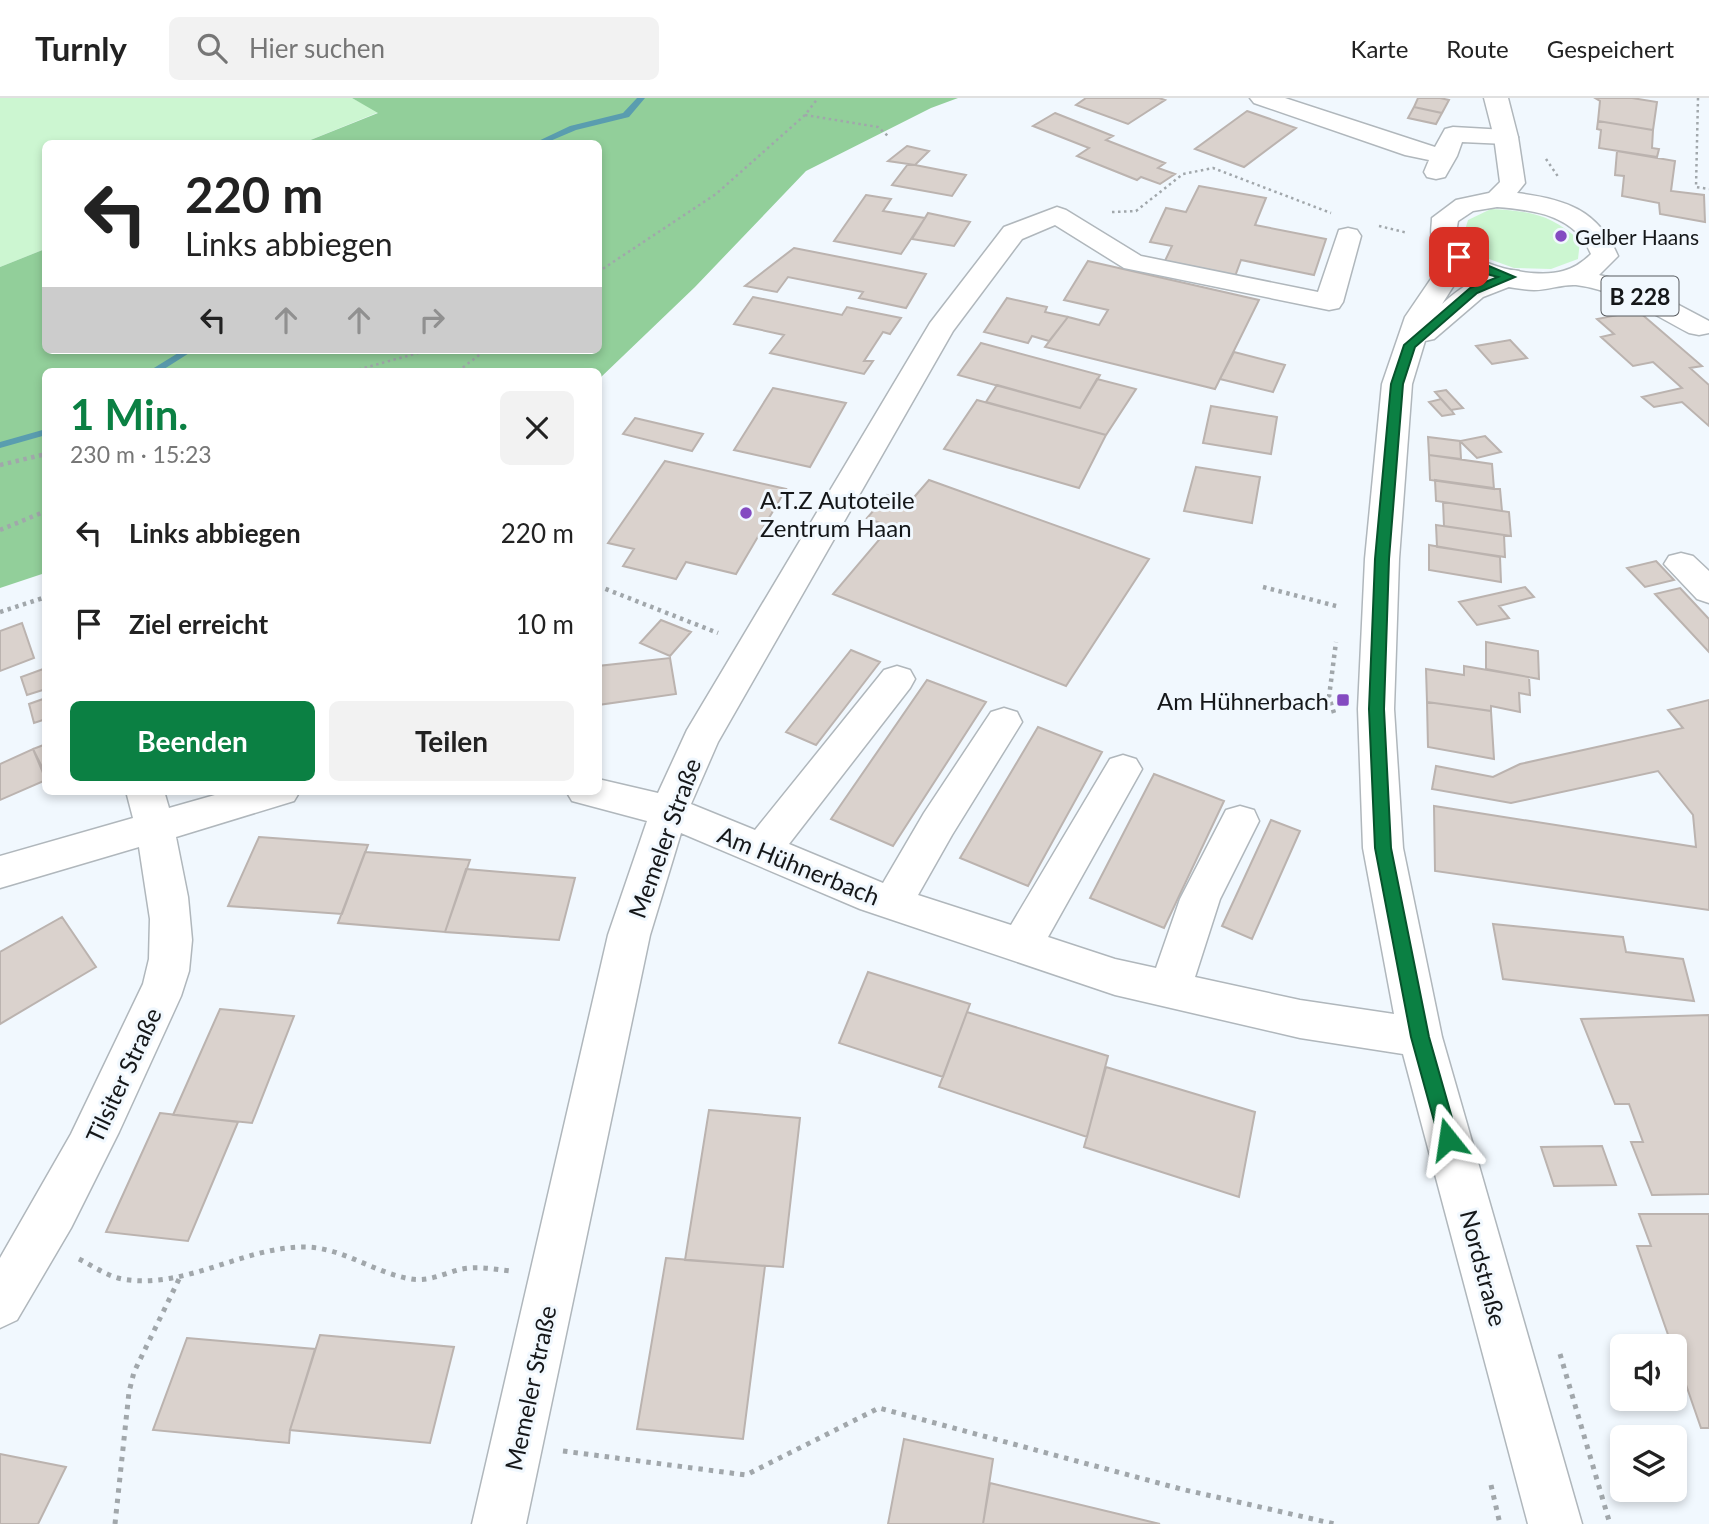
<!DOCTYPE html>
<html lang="de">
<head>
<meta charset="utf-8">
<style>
  :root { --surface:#fff; --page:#f2f2f2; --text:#222; --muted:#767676; --line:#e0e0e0; --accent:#0b8043 }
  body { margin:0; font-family:Lato,sans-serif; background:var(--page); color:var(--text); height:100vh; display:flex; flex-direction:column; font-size:26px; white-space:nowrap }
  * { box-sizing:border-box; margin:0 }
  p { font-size:23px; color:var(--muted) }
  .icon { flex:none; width:38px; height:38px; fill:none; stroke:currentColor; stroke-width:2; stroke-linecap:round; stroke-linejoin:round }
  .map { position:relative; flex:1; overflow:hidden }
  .panel { position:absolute; left:42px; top:270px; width:560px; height:427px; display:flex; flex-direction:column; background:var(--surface); border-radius:10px; box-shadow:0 4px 10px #0003 }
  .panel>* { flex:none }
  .guide { position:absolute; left:42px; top:42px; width:560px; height:214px; border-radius:10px; box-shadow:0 4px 10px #0003; background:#fff; color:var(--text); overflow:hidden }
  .controls { position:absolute; left:1610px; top:1236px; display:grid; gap:14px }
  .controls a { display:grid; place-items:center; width:77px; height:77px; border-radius:10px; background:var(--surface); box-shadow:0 4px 10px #0003; font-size:35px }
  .pin { position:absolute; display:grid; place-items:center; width:60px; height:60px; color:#fff; margin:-30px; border-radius:14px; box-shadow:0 4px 10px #0006 }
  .me { position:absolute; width:77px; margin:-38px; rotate:345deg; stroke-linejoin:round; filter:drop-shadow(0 0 5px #0008) }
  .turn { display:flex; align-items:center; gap:24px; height:147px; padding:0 28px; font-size:32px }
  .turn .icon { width:91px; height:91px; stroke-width:2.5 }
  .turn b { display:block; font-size:49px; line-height:60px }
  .lanes { display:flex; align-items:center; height:66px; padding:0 28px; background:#0003; justify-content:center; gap:35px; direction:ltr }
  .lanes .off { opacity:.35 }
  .round { display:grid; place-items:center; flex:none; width:74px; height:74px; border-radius:10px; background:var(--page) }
  .summary { display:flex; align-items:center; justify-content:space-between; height:119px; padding:0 28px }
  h1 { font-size:42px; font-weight:700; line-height:52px; color:var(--accent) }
  .action { display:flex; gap:14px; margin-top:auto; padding:14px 28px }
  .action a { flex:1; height:80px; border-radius:10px; background:var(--accent); color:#fff; font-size:28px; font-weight:700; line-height:80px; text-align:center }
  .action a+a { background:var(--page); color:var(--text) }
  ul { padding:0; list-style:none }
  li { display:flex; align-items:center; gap:21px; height:91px; padding:0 28px }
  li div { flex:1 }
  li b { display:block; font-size:26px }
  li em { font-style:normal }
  header { display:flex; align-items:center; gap:42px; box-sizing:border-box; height:98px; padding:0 35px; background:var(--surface); border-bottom:2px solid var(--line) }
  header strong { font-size:33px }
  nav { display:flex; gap:38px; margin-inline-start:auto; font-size:24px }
  .search { width:490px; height:63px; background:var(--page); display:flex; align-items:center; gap:18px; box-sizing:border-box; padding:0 24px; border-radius:10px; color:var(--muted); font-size:26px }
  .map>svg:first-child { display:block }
  .green { fill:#ccf6d1 }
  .forest { fill:#92cf9a }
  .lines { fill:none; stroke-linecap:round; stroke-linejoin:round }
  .stream { fill:#5a9daf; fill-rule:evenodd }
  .building { fill:#dad2cd; stroke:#bbb3af; stroke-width:2 }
  .minor-casing { stroke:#b0b7bc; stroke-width:3 }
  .major-casing { stroke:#b0b7bc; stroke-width:3 }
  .path-far2 { stroke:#a1a7ab; stroke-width:2.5; stroke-dasharray:2.5 3.5; stroke-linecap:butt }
  .path-far1 { stroke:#a1a7ab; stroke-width:4.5; stroke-dasharray:3.5 4.5; stroke-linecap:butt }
  .path { stroke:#a1a7ab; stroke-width:5; stroke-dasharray:4.5 6; stroke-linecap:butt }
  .minor { fill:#fff; fill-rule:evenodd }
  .major { fill:#fff; fill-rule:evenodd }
  .route { fill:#0b8043; stroke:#07532c; stroke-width:2 }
  .poi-dot { fill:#844bc1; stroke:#f1f8fe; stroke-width:2.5 }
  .labels { text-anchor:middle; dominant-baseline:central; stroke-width:6; stroke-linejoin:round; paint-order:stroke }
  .far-poi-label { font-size:21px; fill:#151719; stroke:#f1f8fe; text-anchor:start }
  .shield { fill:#f1f8fe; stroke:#575a5e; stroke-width:2 }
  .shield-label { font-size:23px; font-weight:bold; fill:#151719 }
  .poi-label { font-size:24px; fill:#151719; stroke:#f1f8fe; text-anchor:start }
  .street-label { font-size:24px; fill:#151719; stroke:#f1f8fe }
</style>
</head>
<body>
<header>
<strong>Turnly</strong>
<div class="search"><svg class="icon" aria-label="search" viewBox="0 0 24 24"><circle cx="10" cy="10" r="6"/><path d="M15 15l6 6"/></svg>Hier suchen</div>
<nav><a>Karte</a><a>Route</a><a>Gespeichert</a></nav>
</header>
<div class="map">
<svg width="1709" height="1426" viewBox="0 0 1709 1426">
  <rect width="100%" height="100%" fill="#f1f8fe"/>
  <path class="green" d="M0,0H352L379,14L303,45L46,46L45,151L0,169Z
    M1491,111C1529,113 1551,116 1580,143L1578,161L1551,171L1514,170L1478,157L1463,139L1468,122Z"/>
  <path class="forest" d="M352,0H958L931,10L806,73L695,189L599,281L598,273H46L45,475L0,490V169L45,151L46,252H598V46L303,45L378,15Z"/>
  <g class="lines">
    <path class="stream" d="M637,0H645L629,19L576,32L543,46H532L570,28L623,15Z
      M183,252H194L161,273H149Z
      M46,331V337L0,350V344Z"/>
  </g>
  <path class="building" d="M1086,0H1159L1165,2L1128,26L1076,7Z
    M1418,0H1440L1449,2L1442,15L1414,9Z
    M1595,0H1632L1657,4L1653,32L1598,23L1600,3Z
    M1414,9L1442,15L1436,26L1408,20Z
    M1247,13L1296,30L1244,69L1195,51Z
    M1055,15L1113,38L1106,42L1165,65L1158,70L1175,76L1160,86L1141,79L1137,82L1077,58L1089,50L1033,28Z
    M1598,23L1653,32L1652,50L1659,51L1657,59L1599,50L1601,32L1597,31Z
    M907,48L929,53L915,67L888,63Z
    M1617,53L1675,63L1671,93L1704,97L1705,124L1660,116L1659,105L1622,98L1624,78L1615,77Z
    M908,66L915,67L966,77L952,98L892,87Z
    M1199,88L1266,100L1255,127L1326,141L1314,177L1241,162L1234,181L1163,167L1172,148L1150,144L1166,110L1186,114Z
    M866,97L891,101L883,113L925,120L901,156L834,143Z
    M928,115L970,124L954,148L912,141Z
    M794,150L926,176L906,210L859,200L863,194L788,179L777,194L745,188Z
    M1088,163L1259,202L1215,291L1045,249L1068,219L1099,227L1108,212L1064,202Z
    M753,199L842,217L847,209L901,220L890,236L883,234L864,263H873L864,276L770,255L784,237L734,226Z
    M1007,200L1047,209L1045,214L1068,219L1049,243L1032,238L1028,245L984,234Z
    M1638,213L1702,268L1690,270L1709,287V328L1682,304L1654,309L1642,299L1682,290L1653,264L1633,268L1601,239L1614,236L1597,221Z
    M1510,242L1527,260L1492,266L1476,248Z
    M981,245L1100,277L1080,310L958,277Z
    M1234,254L1285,267L1273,294L1220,281Z
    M1097,281L1136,291L1106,337L986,304L997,287L1080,310Z
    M773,290L846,305L810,369L734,352Z
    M1446,292L1463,310L1451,312L1435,294Z
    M1441,301L1451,312L1454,316L1442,318L1429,304Z
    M977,302L1106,337L1079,390L944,351Z
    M1211,308L1277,319L1271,356L1203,345Z
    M635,320L703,336L692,353L623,336Z
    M1485,338L1501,354L1477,360L1460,343Z
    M1428,339L1460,343L1461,361L1429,357Z
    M1429,357L1492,366L1494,391L1430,382Z
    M665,363L786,391L736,476L686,464L676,481L623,468L634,451L608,445Z
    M1196,369L1260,379L1252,425L1184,413Z
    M929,382L1149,461L1066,588L833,496L890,429L867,420L887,397L909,405Z
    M1435,382L1500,391L1502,413L1436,403Z
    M1443,404L1509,414L1511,438L1444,428Z
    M1436,427L1504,437L1505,459L1437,449Z
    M1429,447L1500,459L1501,484L1429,472Z
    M1656,463L1674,482L1645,489L1627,470Z
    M1525,489L1534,499L1499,508L1509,520L1477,527L1459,504Z
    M1680,490L1709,521V554L1655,496Z
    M661,522L691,534L670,558L640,545Z
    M22,525L34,560L0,573V533Z
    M1486,544L1538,553L1539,581L1486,571Z
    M851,552L880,564L816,647L786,634Z
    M670,560L676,596L598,607V568Z
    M1464,568L1529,579L1530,597L1519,595L1520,614L1491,608V613L1427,604L1426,571L1464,577Z
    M46,570V591L27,597L21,579Z
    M927,582L986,604L893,748L831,721Z
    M46,600V621L34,625L29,606Z
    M1709,602V812L1435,773L1434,708L1696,749L1693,717L1658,673L1511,705L1432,691L1436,668L1493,679L1520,666L1683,630L1668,612Z
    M1427,604L1491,613L1494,661L1428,649Z
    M1038,629L1102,654L1028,788L960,760Z
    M46,646V677L33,651Z
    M33,651L46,682L0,702V666Z
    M1154,676L1224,703L1164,830L1090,800Z
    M1271,722L1300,733L1252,841L1222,828Z
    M259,739L368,747L342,816L228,808Z
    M365,754L470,762L445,834L338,825Z
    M466,771L575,780L559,842L445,834Z
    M62,819L96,869L0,926V854Z
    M1493,826L1623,839L1626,854L1683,861L1694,903L1503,881Z
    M868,874L970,906L943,979L839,945Z
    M220,911L294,918L252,1025L173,1017Z
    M967,914L1108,958L1087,1039L939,989Z
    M1709,917V1096L1652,1097L1631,1044H1643L1629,1006H1615L1581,921Z
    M1106,969L1255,1014L1239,1099L1084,1049Z
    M709,1012L800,1020L783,1169L685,1162Z
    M160,1015L238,1024L188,1143L106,1134Z
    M1602,1048L1616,1087L1554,1088L1541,1049Z
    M1639,1116H1709V1330H1701L1675,1255V1248H1672L1637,1148H1651Z
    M666,1160L765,1168L743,1341L637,1331Z
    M320,1237L454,1249L430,1345L290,1332Z
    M187,1240L315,1251L290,1332L289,1345L153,1332Z
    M904,1341L993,1361L983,1426H888Z
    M0,1356L66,1369L38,1426H0Z
    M990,1385L1160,1426H983Z"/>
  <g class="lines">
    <defs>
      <path id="minor" d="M1250,0H1285L1435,49L1445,31L1453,29L1506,32L1514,34L1518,39L1514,44L1506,46L1462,44L1457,58L1445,79L1436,81L1427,79L1424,74L1429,62L1405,57L1254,5Z
        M1057,109L1066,112L1141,158L1318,194L1339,132L1348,130L1357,132L1361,138L1343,204L1339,210L1329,212L1124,170L1055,127L1022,141L953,233L718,644L691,706L755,732L884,572L897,568L910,572L915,581L910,590L789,746L883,785L924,715L991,614L1004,610L1017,614L1022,624L952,737L918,797L1011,827L1110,661L1123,657L1136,661L1142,671L1048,839L1115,861L1156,870L1180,801L1226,712L1240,708L1254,712L1259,723L1220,801L1195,879L1300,902L1394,916L1363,750L1358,611L1365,461L1382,286L1405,219L1450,153L1459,151L1468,153L1472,159L1442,206C1461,189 1491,167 1519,173L1522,179L1519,185L1483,199L1434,241L1425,243L1412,286L1399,461L1394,611L1403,750L1442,939L1582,1426H1528L1403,956L1300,940L1115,897L860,811L681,735L650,837L526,1426H472L608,837L647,723L572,703L566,693H598V681L658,695L687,632L930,225L1004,129Z
        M1681,455L1693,458L1709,473V505L1697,501L1664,466L1669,458Z
        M126,693H164L169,710L229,693H300L294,703L176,739L188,799L192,842L189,873L181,898L119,1034L71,1130L17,1222L0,1230V1160L71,1036L143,886L149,861L150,821L139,749L0,790V758L133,720Z"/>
      <path id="major" d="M1484,0H1508L1518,39L1525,85L1517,95C1564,101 1598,111 1618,158L1599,177L1641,187L1709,223V235L1699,237L1689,235C1653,216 1617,192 1576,187C1563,186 1548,192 1534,192C1498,190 1448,177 1432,141C1430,135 1432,127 1432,120L1456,102L1489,95L1500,84L1494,39ZM1497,109C1535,112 1575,117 1591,156C1583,164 1574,170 1563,173C1537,181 1468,169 1457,140C1456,135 1457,128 1458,123L1473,113Z"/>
    </defs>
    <use href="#minor" class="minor-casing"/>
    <use href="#major" class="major-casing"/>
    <path class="path-far2" d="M1698,0L1696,89L1709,91
      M805,17L878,29L889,39
      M1546,61L1559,80
      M1112,114L1136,113L1183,76L1213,70L1331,115
      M1379,128L1408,135
      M598,174L716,96L805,17L818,0
      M353,273L429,252
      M458,273L486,252"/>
    <path class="path-far1" d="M0,367L46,356
      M0,432L46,413
      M598,488L718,535
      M1263,489L1340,509
      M0,514L46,499
      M1334,615L1329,599L1336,544"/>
    <path class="path" d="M79,1161C93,1168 107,1178 122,1181C185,1192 242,1149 304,1149C342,1149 374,1175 411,1181C429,1184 445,1175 462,1171C478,1168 494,1171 510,1173
      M1560,1256L1610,1426
      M563,1353L746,1377L879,1310L1181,1391L1335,1426
      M1491,1387L1500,1426
      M115,1426L129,1294L134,1274L181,1177"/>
    <use href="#minor" class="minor"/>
    <use href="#major" class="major"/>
  </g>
  <path class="route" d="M1455,157H1463L1515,179L1477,195L1415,249L1403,286L1389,461L1384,611L1391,750L1429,939L1458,1041L1455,1047L1448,1050L1441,1047L1439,1041L1411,939L1375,750L1369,611L1375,461L1391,286L1404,247L1470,190L1498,179L1479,174L1455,161Z"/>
  <g class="poi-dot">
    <circle cx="1561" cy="138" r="7"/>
    <circle cx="746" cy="415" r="7"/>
    <rect x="1336" y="595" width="14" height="14" rx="3.5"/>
  </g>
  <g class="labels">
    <g class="far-poi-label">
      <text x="1575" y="138">Gelber Haans</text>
    </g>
    <rect class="shield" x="1601.5" y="178.5" width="77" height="39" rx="5"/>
    <g class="shield-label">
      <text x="1640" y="198">B 228</text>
    </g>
    <g class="poi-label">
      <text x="760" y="401">A.T.Z Autoteile<tspan x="760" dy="28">Zentrum Haan</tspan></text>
      <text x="1329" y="602" text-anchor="end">Am Hühnerbach</text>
    </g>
    <g class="street-label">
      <text transform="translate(664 740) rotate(-70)">Memeler Straße</text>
      <text transform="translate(799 767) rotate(22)">Am Hühnerbach</text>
      <text transform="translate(123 977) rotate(-65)">Tilsiter Straße</text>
      <text transform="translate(1484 1170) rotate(75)">Nordstraße</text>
      <text transform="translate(530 1290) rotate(-78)">Memeler Straße</text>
    </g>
  </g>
</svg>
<div class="controls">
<a><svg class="icon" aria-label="sound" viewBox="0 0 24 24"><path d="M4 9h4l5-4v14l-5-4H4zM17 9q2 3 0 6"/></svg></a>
<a><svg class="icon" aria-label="layers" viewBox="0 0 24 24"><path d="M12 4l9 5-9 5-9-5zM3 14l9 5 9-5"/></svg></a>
</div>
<div class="pin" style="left:1459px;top:159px;background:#d93025"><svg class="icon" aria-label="arrive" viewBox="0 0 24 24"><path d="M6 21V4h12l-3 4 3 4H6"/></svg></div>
<svg class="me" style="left:1448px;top:1041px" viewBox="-20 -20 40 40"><path d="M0-17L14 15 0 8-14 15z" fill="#0b8043" stroke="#fff" stroke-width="4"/></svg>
<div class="guide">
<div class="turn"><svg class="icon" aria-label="left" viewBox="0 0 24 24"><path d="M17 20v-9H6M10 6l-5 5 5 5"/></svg><div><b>220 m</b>Links abbiegen</div></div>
<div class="lanes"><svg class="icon" aria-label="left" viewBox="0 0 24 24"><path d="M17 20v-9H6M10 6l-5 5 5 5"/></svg><svg class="icon off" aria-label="ahead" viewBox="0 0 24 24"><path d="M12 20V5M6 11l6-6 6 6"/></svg><svg class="icon off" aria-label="ahead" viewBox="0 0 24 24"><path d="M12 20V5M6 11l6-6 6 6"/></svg><svg class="icon off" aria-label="right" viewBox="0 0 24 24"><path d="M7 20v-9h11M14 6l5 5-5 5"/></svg></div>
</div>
<section class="panel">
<div class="summary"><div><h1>1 Min.</h1><p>230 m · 15:23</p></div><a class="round"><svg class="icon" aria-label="close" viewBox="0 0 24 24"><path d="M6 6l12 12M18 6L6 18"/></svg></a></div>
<ul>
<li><svg class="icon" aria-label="left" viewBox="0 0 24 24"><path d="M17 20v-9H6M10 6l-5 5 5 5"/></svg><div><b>Links abbiegen</b></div><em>220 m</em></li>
<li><svg class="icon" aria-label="arrive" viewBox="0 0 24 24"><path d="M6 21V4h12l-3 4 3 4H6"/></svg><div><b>Ziel erreicht</b></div><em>10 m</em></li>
</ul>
<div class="action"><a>Beenden</a><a>Teilen</a></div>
</section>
</div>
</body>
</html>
